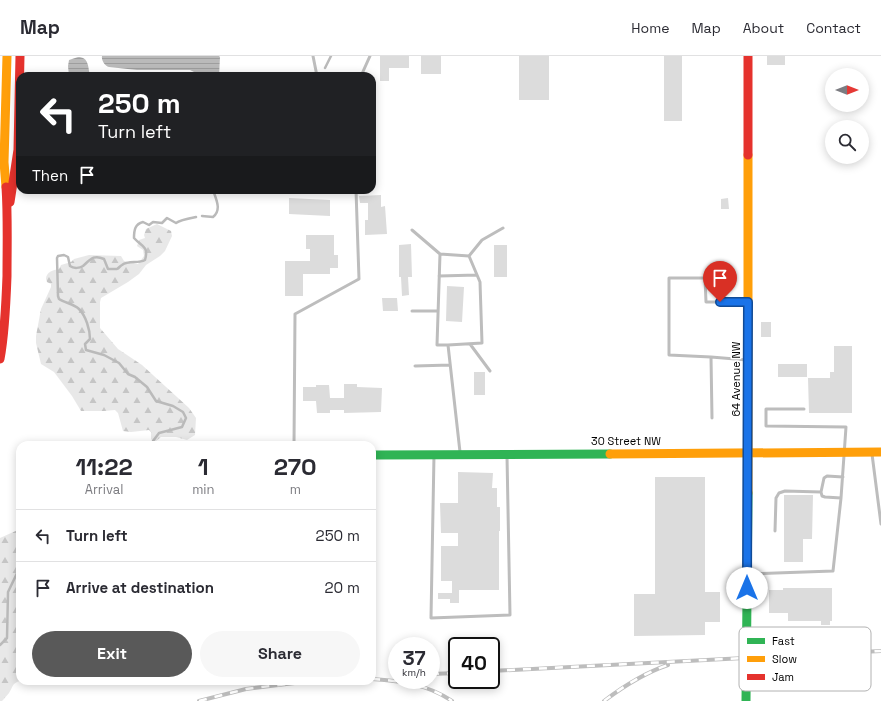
<!DOCTYPE html>
<html lang="en">
<head>
<meta charset="utf-8">
<style>
  :root { --surface:#fff; --page:#f7f7f7; --text:#2b2b33; --muted:#7c7c81; --line:#e1e1e2; --accent:#595959 }
  body { margin:0; font-family:"Space Grotesk",sans-serif; background:var(--page); color:var(--text); height:100vh; display:flex; flex-direction:column; font-size:15px; white-space:nowrap }
  * { box-sizing:border-box; margin:0 }
  p { font-size:13px; color:var(--muted) }
  .icon { flex:none; width:22px; height:22px; fill:none; stroke:currentColor; stroke-width:2; stroke-linecap:round; stroke-linejoin:round }
  .map { position:relative; flex:1; overflow:hidden }
  .sheet { position:absolute; left:16px; top:385px; width:360px; height:244px; display:flex; flex-direction:column; background:var(--surface); border-radius:12px; box-shadow:0 2px 10px #0003 }
  .sheet>* { flex:none }
  .guide { position:absolute; left:16px; top:16px; width:360px; height:122px; border-radius:12px; box-shadow:0 2px 10px #0003; background:#202124; color:#fff; overflow:hidden }
  .needle { width:26px; rotate:90deg }
  .buttons { position:absolute; left:825px; top:12px; display:grid; gap:8px }
  .buttons a { display:grid; place-items:center; width:44px; height:44px; border-radius:50%; background:var(--surface); box-shadow:0 2px 10px #0003; font-size:20px }
  .speed { position:absolute; left:388px; top:581px; display:flex; gap:8px; font-size:20px; font-weight:700; text-align:center }
  .speed>* { display:grid; place-content:center; width:52px; height:52px; border-radius:50%; background:var(--surface); box-shadow:0 2px 10px #0003; line-height:1 }
  .speed small { font-size:10px; font-weight:400 }
  .speed .limit { border:2px solid #111; border-radius:6px; background:#fff; color:#111 }
  .pin { position:absolute; display:grid; place-items:center; width:34px; height:34px; color:#fff; margin:-41px -17px; border-radius:50% 50% 50% 0; rotate:-45deg; box-shadow:0 0 4px #0007 }
  .pin .icon { rotate:45deg }
  .me { position:absolute; width:44px; margin:-22px; rotate:0deg; stroke-linejoin:round; filter:drop-shadow(0 0 3px #0008) }
  .turn { display:flex; align-items:center; gap:14px; height:84px; padding:0 16px; font-size:18px }
  .turn .icon { width:52px; height:52px; stroke-width:2.5 }
  .turn b { display:block; font-size:28px; line-height:34px }
  .then { display:flex; align-items:center; height:38px; padding:0 16px; background:#0003; gap:8px; font-size:15px }
  .eta { display:flex; justify-content:space-evenly; align-items:center; height:68px; text-align:center }
  .eta b { font-size:24px; font-weight:600; line-height:28px }
  .cta { display:flex; gap:8px; margin-top:auto; padding:8px 16px }
  .cta a { flex:1; height:46px; border-radius:24px; background:var(--accent); color:#fff; font-size:16px; font-weight:600; line-height:46px; text-align:center }
  .cta a+a { background:var(--page); color:var(--text) }
  ul { padding:0; list-style:none }
  li { display:flex; align-items:center; gap:12px; height:52px; padding:0 16px; border-top:1px solid var(--line) }
  li div { flex:1 }
  li b { display:block; font-size:15px }
  li em { font-style:normal }
  header { display:flex; align-items:center; gap:24px; box-sizing:border-box; height:56px; padding:0 20px; background:var(--surface); border-bottom:1px solid var(--line) }
  header strong { font-size:19px }
  nav { display:flex; gap:22px; margin-inline-start:auto; font-size:14px }
  .map>svg:first-child { display:block }
  .forest { fill:url(#forest-firs) }
  .water { fill:url(#water-rules) }
  .lines { fill:none; stroke-linecap:round; stroke-linejoin:round }
  .stream { stroke:#bababa; stroke-width:2.5 }
  .building { fill:#dcdcdc }
  .lane { stroke:#bdbdbd; stroke-width:3 }
  .fast { stroke:#30b455; stroke-width:9 }
  .slow { stroke:#ff9f0a; stroke-width:9 }
  .jam { stroke:#e5322d; stroke-width:9 }
  .rail-casing { stroke:#bdbdbd; stroke-width:4 }
  .rail { stroke:#fff; stroke-width:2.5; stroke-dasharray:8; stroke-linecap:butt }
  .route-casing { stroke:#114b97; stroke-width:10 }
  .route { stroke:#1a73e8; stroke-width:7 }
  .labels { text-anchor:middle; dominant-baseline:central; stroke-width:3; stroke-linejoin:round; paint-order:stroke }
  .street-label { font-size:11px; fill:#000; stroke:#fff }
  .key { fill:#fff; stroke:#b2b2b2; stroke-width:1 }
  .key-label { font-size:11px; fill:#000 }
</style>
</head>
<body>
<header>
<strong>Map</strong>
<nav><a>Home</a><a>Map</a><a>About</a><a>Contact</a></nav>
</header>
<div class="map">
<svg width="881" height="645" viewBox="0 0 881 645">
  <defs>
    <pattern id="forest-firs" width="22" height="20" patternUnits="userSpaceOnUse"><rect width="22" height="20" fill="#e8e8e8"/><path d="M5 1l3.5 6h-7zM16 11l3.5 6h-7z" fill="#c5c5c5"/></pattern>
    <pattern id="water-rules" width="6" height="5" patternUnits="userSpaceOnUse"><rect width="6" height="5" fill="#bababa"/><path d="M0 2.5h6" fill="none" stroke="#9e9e9e"/></pattern>
  </defs>
  <rect width="100%" height="100%" fill="#fff"/>
  <path class="forest" d="M157,168L171,175L172,180L165,195L160,200L146,209L139,218L128,226L101,242L100,246V272L118,293L142,309L189,352L196,362L195,379L187,384L176,381H161L156,385H153L151,383V376L149,374L131,376L123,375L118,357L115,354L104,355H81L72,340L54,316L41,308L36,287V280L41,253L51,231V228L47,226L46,223C46,216 53,214 59,213L61,209L71,206L74,203L89,199L121,200L124,205L138,208L144,200L143,194L137,190L139,184L145,182L144,179L146,173Z
    M20,473V625C12,627 13,631 9,637C7,640 4,642 2,645H0V482Z"/>
  <path class="water" d="M102,0H219L220,1L219,20H196L194,16L190,14H137L109,11C105,10 101,4 102,0Z
    M78,1C89,1 88,11 90,20H69L68,10L69,4Z"/>
  <g class="lines">
    <path class="stream" d="M325,12L331,0
      M202,160L213,161C222,154 216,143 213,134
      M153,385L159,377L182,371L186,362L183,356L173,350L156,345L147,331L135,321L128,318L119,307L104,299L86,294L85,288L90,283C90,274 86,260 79,253C74,248 65,247 59,243L58,240L57,202L58,200L64,199L68,201L70,210C74,213 80,212 83,210C90,204 93,198 104,203L108,213H117C119,212 120,210 122,209C129,204 138,208 145,204C149,190 142,191 134,182C134,174 135,168 143,166L149,169L153,166L162,167L167,162L176,167C180,164 191,162 196,161
      M0,589L7,582L8,536L20,511"/>
  </g>
  <path class="building" d="M380,0H409V12H389V25H380Z
    M421,0H441V18H421Z
    M519,0H549V44H519Z
    M664,0H682V65H664Z
    M767,0H785V9H767Z
    M381,139V151L385,150L387,178L365,179V164H368V147H360L359,140Z
    M289,142L330,144V160L289,158Z
    M728,142L729,153H721V143Z
    M306,179H334V199H338V212H330V218H303V240H285V205H310V193H306Z
    M411,188L412,221H408L409,239L402,240L401,221H399V189Z
    M494,189H507V221H494Z
    M447,230L464,231L462,266L446,265Z
    M382,242H397L398,255H383Z
    M761,266H771V281H761Z
    M834,290H852V357H809L808,322H830V316H834Z
    M778,308H807V321H778Z
    M474,316H485V339H474Z
    M344,328H357V331L382,332L381,356L344,357V354H330V357H317L316,345H303V331H316V329H329L330,342H344Z
    M458,416L493,417L492,432H497V451H500V475H499V534H459V547H450V543H438V537H452V525H441V490H458V477H441L440,447H458Z
    M655,421H705V536H720V566H705V579L634,580V538H655Z
    M784,439H813L812,483H803V506H784Z
    M783,532H832V565H830V569H821V565H788V557H769V534H783Z"/>
  <g class="lines">
    <path class="lane" d="M313,0L317,20
      M361,20L370,0
      M412,174L440,198L469,200
      M440,198L437,289H448
      M439,220L477,219
      M412,255H438
      M470,288L490,315
      M711,301L747,304
      M415,310L450,309
      M712,362L711,301L669,299V222H705L706,246H746
      M294,389L295,258L359,223L356,134
      M460,396L448,289L482,287L480,226L469,200L482,184L503,172
      M872,398L881,468
      M434,399L431,562L510,559L507,400
      M821,436L822,440L825,441L841,442
      M775,475L776,442L779,437L785,435L821,436L824,422L827,420L843,421
      M749,518L833,515L841,442L846,371L766,370V353H804"/>
    <path class="fast" d="M372,399L610,398
      M746,645L748,437"/>
    <path class="slow" d="M6,131L4,106L7,0
      M610,398L881,396
      M748,437V99"/>
    <path class="jam" d="M748,0V99
      M10,146L18,94L20,0
      M0,303C5,276 6,248 7,220C7,190 8,161 6,131"/>
    <defs>
      <path id="rail" d="M491,615L881,595
        M431,618L457,617
        M372,623C401,625 427,628 452,645
        M199,645L246,633L311,625
        M604,645C624,630 644,617 668,609"/>
    </defs>
    <use href="#rail" class="rail-casing"/>
    <use href="#rail" class="rail"/>
  </g>
  <g class="lines">
    <defs>
      <path id="route" d="M720,246H748L747,532"/>
    </defs>
    <use href="#route" class="route-casing"/>
    <use href="#route" class="route"/>
  </g>
  <g class="labels">
    <g class="street-label">
      <text transform="translate(736 323) rotate(-90)">64 Avenue NW</text>
      <text x="626" y="385">30 Street NW</text>
    </g>
  </g>
  <rect x="739" y="571" width="132" height="64" rx="6" class="key"/>
  <rect x="747" y="582" width="18" height="6" fill="#30b455"/>
  <rect x="747" y="600" width="18" height="6" fill="#ff9f0a"/>
  <rect x="747" y="618" width="18" height="6" fill="#e5322d"/>
  <g class="key-label">
    <text x="772" y="589">Fast</text>
    <text x="772" y="607">Slow</text>
    <text x="772" y="625">Jam</text>
  </g>
</svg>
<div class="buttons">
<a><svg class="needle" viewBox="-14 -14 28 28"><path d="M0-13l5 13h-10z" fill="#e53935"/><path d="M0 13l5-13h-10z" fill="#7c7c81"/></svg></a>
<a><svg class="icon" aria-label="search" viewBox="0 0 24 24"><circle cx="10" cy="10" r="6"/><path d="M15 15l6 6"/></svg></a>
</div>
<div class="speed"><div>37<small>km/h</small></div><div class="limit">40</div></div>
<div class="pin" style="left:720px;top:246px;background:#d93025"><svg class="icon" aria-label="arrive" viewBox="0 0 24 24"><path d="M6 21V4h12l-3 4 3 4H6"/></svg></div>
<svg class="me" style="left:747px;top:532px" viewBox="-20 -20 40 40"><circle r="19" fill="#fff"/><path d="M0-13L10 11 0 6-10 11z" fill="#1a73e8"/></svg>
<div class="guide">
<div class="turn"><svg class="icon" aria-label="left" viewBox="0 0 24 24"><path d="M17 20v-9H6M10 6l-5 5 5 5"/></svg><div><b>250 m</b>Turn left</div></div>
<div class="then">Then<svg class="icon" aria-label="arrive" viewBox="0 0 24 24"><path d="M6 21V4h12l-3 4 3 4H6"/></svg></div>
</div>
<section class="sheet">
<div class="eta">
<div><b>11:22</b><p>Arrival</p></div>
<div><b>1</b><p>min</p></div>
<div><b>270</b><p>m</p></div>
</div>
<ul>
<li><svg class="icon" aria-label="left" viewBox="0 0 24 24"><path d="M17 20v-9H6M10 6l-5 5 5 5"/></svg><div><b>Turn left</b></div><em>250 m</em></li>
<li><svg class="icon" aria-label="arrive" viewBox="0 0 24 24"><path d="M6 21V4h12l-3 4 3 4H6"/></svg><div><b>Arrive at destination</b></div><em>20 m</em></li>
</ul>
<div class="cta"><a>Exit</a><a>Share</a></div>
</section>
</div>
</body>
</html>
